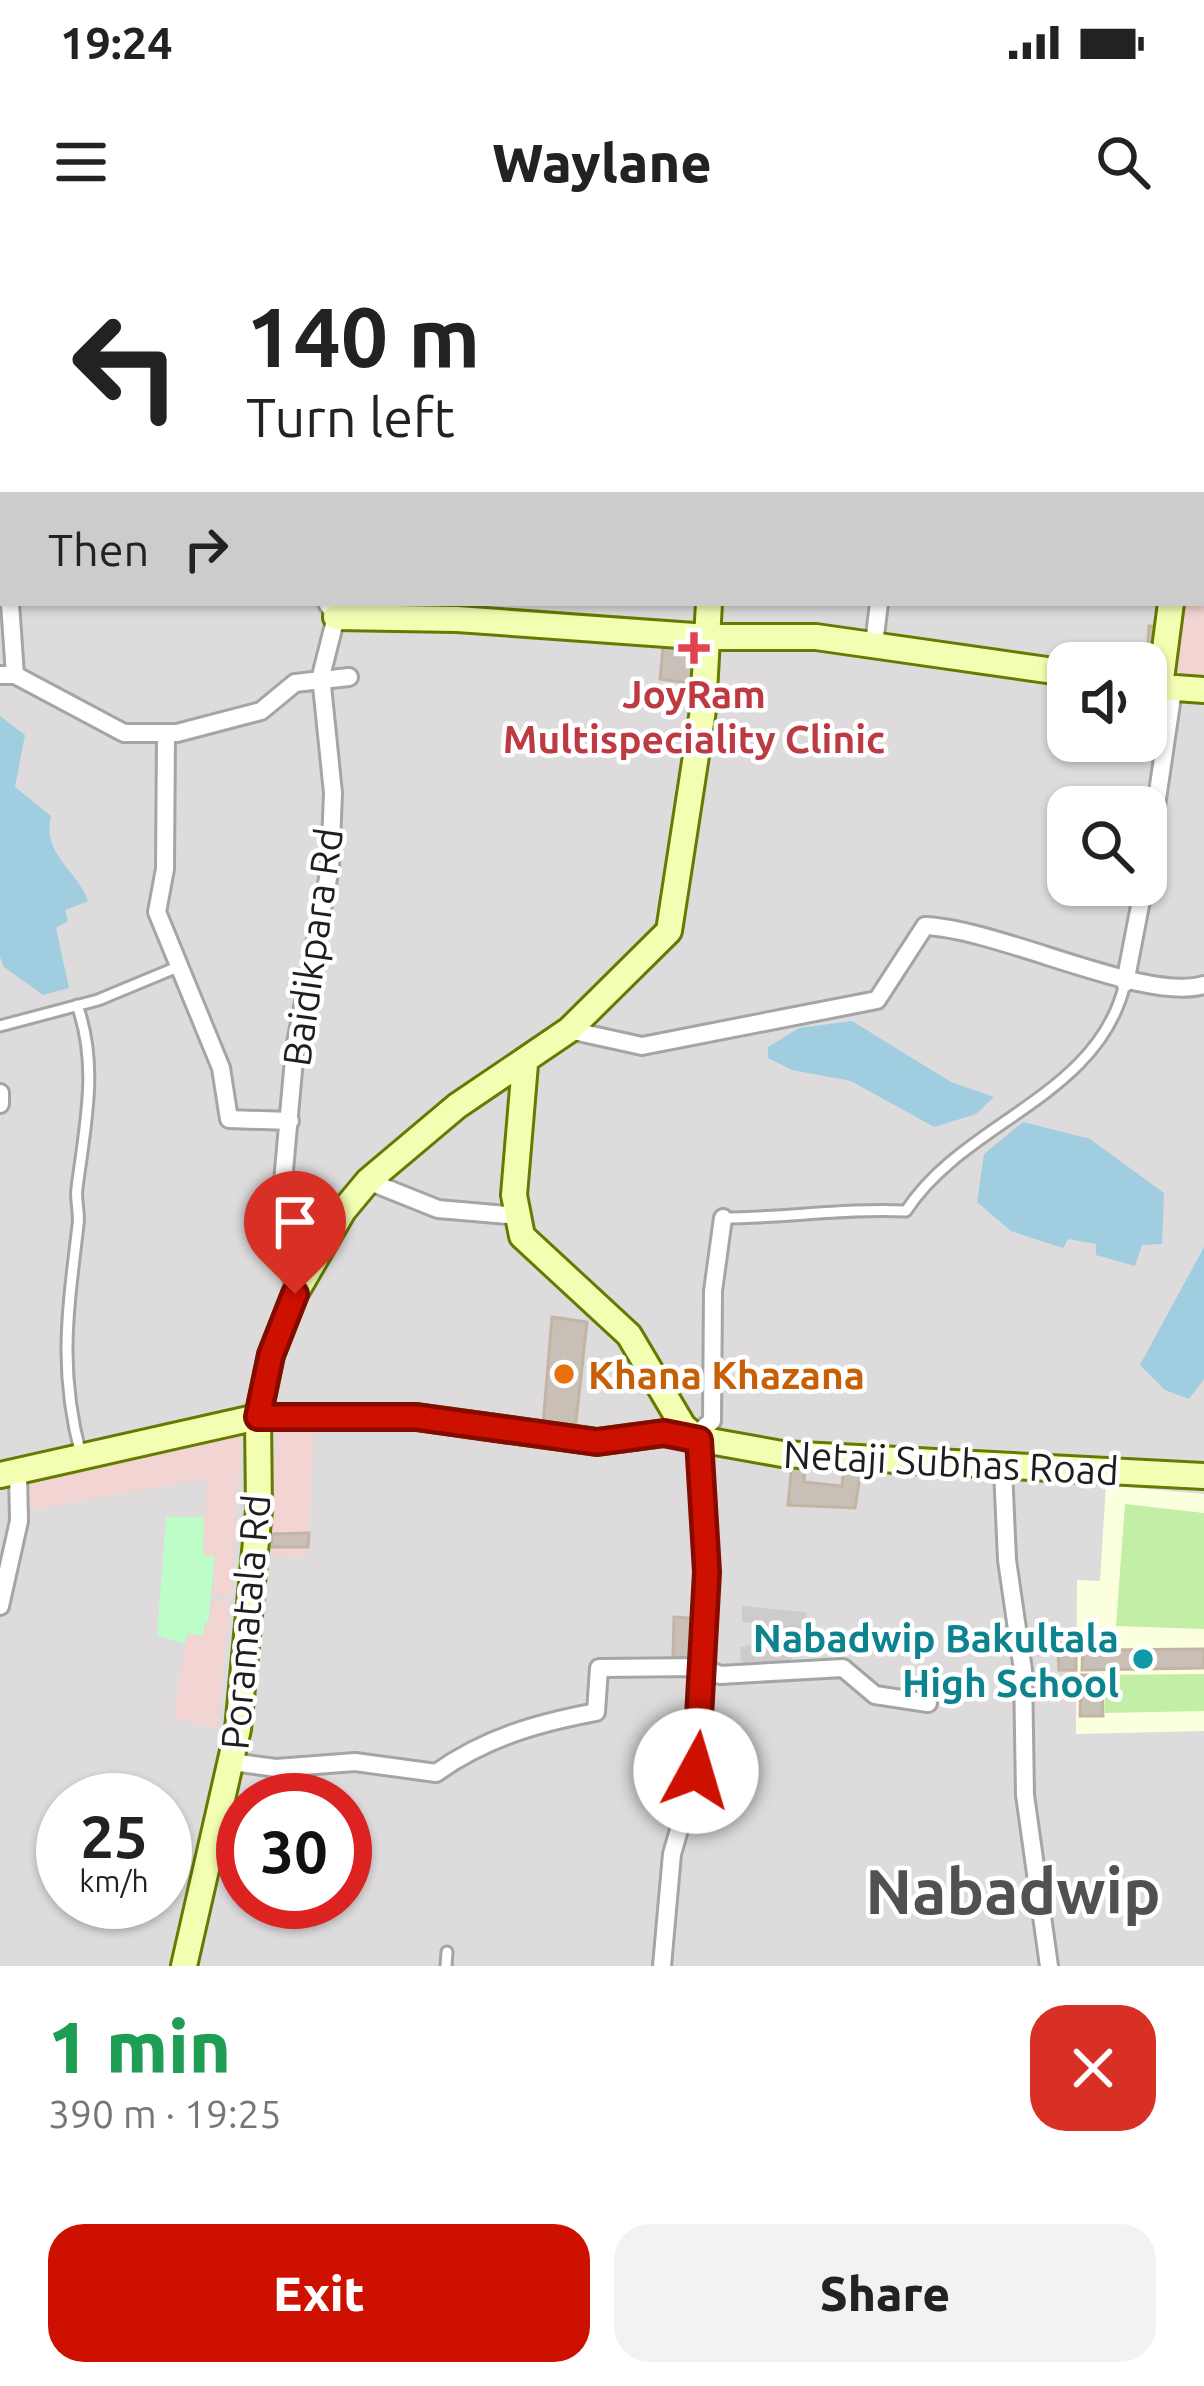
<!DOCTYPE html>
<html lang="en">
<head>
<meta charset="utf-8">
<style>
  :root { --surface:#fff; --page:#f2f2f2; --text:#222; --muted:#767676; --accent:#cd1000 }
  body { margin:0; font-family:Ubuntu,sans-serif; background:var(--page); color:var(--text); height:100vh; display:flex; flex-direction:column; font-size:45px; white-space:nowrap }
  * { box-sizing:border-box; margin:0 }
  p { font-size:39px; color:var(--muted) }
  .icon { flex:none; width:66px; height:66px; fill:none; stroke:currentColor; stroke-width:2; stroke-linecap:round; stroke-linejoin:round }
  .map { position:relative; height:1726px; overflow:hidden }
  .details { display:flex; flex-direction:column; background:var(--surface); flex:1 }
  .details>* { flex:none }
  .hud { position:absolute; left:0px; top:0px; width:1206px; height:366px; box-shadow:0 3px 9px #0004; background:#fff; color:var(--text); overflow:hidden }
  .controls { position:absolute; left:1047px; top:402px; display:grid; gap:24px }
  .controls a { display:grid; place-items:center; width:120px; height:120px; border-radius:24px; background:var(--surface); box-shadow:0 3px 9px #0004; font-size:60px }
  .speed { position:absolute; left:36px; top:1533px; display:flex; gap:24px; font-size:60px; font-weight:700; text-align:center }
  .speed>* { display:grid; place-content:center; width:156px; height:156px; border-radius:50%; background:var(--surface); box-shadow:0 3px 9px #0004; line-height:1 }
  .speed small { font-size:30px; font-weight:400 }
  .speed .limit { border:18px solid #d22; background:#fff; color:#111 }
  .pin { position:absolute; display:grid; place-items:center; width:102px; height:102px; color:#fff; margin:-123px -51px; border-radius:50% 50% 50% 0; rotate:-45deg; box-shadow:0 0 12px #0007 }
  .pin .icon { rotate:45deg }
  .me { position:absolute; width:132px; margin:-66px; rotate:6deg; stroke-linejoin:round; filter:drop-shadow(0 0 9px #0008) }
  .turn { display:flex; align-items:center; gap:42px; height:252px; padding:0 48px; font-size:54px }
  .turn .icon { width:156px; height:156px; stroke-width:2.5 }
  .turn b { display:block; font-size:84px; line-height:102px }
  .then { display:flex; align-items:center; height:114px; padding:0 48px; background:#0003; gap:24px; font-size:45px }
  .round { display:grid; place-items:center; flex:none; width:126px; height:126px; border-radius:36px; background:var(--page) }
  .head { display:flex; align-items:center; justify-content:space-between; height:204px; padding:0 48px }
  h1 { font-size:72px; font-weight:800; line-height:90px; color:#1e9e55 }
  .primary-button { display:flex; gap:24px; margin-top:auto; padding:24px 48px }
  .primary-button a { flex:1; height:138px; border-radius:36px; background:var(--accent); color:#fff; font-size:48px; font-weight:800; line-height:138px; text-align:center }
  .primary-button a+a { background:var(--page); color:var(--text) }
  .status { display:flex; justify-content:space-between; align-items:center; height:84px; padding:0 60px; background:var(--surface); direction:ltr }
  .status svg { height:33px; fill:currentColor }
  header { display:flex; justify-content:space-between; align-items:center; height:156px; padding:0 48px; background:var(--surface); font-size:54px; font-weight:800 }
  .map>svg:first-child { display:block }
  .residential { fill:#dddbdb; fill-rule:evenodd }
  .commercial { fill:#f2d5d2 }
  .education { fill:#fcffde }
  .religious { fill:#ccc }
  .grass { fill:#c3eea6 }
  .park { fill:#bdfec8 }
  .water { fill:#a1cde1 }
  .building { fill:#c8c0b6; stroke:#c3b4a5; stroke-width:3 }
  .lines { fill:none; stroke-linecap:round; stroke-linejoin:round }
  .lane-casing { stroke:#a5a5a5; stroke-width:15 }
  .street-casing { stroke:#a5a5a5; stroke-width:22 }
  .secondary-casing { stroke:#647b00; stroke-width:30 }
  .lane { stroke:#fff; stroke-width:9 }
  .street { stroke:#fff; stroke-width:16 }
  .secondary { stroke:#f4feb3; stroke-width:24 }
  .route-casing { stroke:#850a00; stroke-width:30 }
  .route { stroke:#cd1000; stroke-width:21 }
  .health-dot { fill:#e0444e; stroke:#fff; stroke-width:4.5 }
  .food-dot { fill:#e8710a; stroke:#fff; stroke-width:4.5 }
  .culture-dot { fill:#0f9aa8; stroke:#fff; stroke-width:4.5 }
  .labels { text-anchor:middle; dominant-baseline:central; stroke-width:9; stroke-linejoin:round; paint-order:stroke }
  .health-label { font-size:39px; font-weight:bold; fill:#be3a42; stroke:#fff }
  .street-label { font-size:39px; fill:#1e1e1e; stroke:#fff }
  .food-label { font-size:39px; font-weight:bold; fill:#c56008; stroke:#fff; text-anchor:start }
  .culture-label { font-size:39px; font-weight:bold; fill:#0d838f; stroke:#fff; text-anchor:end }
  .town-label { font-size:63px; font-weight:bold; fill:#515151; stroke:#fff }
</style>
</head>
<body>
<div class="status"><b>19:24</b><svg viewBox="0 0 49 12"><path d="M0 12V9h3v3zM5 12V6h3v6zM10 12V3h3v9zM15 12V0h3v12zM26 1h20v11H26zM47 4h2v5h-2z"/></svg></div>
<header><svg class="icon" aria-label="menu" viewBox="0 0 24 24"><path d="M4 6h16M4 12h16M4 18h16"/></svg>Waylane<svg class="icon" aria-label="search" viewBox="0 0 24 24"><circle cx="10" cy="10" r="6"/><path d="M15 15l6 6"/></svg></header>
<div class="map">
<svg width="1204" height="1726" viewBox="0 0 1204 1726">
  <rect width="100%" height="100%" fill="#f0ede4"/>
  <path class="residential" d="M0,0H1204V1726H0ZM3,3H1203V363H3ZM1068,423H1146V501H1068ZM1068,567H1146V645H1068ZM63,1560H165V1662H63ZM243,1560H345V1662H243Z"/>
  <path class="commercial" d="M1204,352V441L1168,436L1176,363H1203Z
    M277,1188H314L308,1316L269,1315Z
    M242,1190L231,1357L213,1354L215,1317L203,1315L206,1238L23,1272L22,1236Z
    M214,1360L230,1364L217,1490L173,1477L187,1393L209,1382Z"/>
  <path class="education" d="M1106,1245L1204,1254V1491L1076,1494L1077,1340L1100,1341Z"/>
  <path class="religious" d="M742,1366L806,1372L807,1413H795L788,1425L751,1426L741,1421L740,1407L751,1405L752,1383L742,1382Z"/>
  <path class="grass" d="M1125,1264L1204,1273V1389L1116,1386Z
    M1204,1434V1471L1105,1473L1104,1435Z"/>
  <path class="park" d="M166,1277H204L203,1315L215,1316L208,1383L204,1382V1395L187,1394L185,1404L157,1395Z"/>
  <path class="water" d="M0,476L25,495L15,547L51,576C42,615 76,628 88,661L65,670L68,681L56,688L69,748L43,755L4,727L0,717Z
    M852,781L951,842L994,857L976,874L934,887L851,841L792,830L768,818V807L799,788Z
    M1023,882L1090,899L1164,953L1162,1004L1142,1005L1135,1026L1096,1015V1004L1068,999L1063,1008L1011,991L977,962L984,914Z
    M1204,1007V1139L1189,1159L1165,1150L1140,1125Z"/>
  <path class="building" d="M1149,386L1164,387L1159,433L1146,432Z
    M664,397L705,400L701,443H692V436L688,443L660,439Z
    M552,1077L587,1082L575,1191L543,1185Z
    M792,1223L805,1224L804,1242L842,1246L844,1227L861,1229L855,1268L788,1265Z
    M309,1293L308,1307H272V1294Z
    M674,1377L703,1379L701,1419L673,1417Z
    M1076,1394V1430H1059L1057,1395Z
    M1083,1398H1096V1410L1204,1409V1428L1082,1430Z
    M1081,1435H1102L1103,1476H1080Z"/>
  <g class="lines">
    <defs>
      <path id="lane" d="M77,765C99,826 85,885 77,948C75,960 80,972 78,985C68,1071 58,1129 81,1215
        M0,786L98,760L180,726
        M723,978C785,978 844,968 906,971C964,881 1099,857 1125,743
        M446,1726L447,1712"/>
      <path id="street" d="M323,0L339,3
        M492,3V0
        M0,141L3,105
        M0,262L3,292
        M10,363L15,435
        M874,404L879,363
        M0,435H15L124,493H177L261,471L295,443L349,437
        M166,493L165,629L157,672L221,828L229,879L290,881
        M1146,634L1173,450
        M1125,743L1144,645
        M569,790L642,806L877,760L925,686C1000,689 1145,763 1204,745
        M0,853V864
        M368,941L438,969L518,976
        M295,1053L280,975L295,808L330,628L333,553L321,436L336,377L327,363
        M1003,1229L1007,1320L1023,1430L1025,1555L1049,1726
        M0,1366L19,1281L18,1233
        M232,1522L276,1528L355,1522L436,1533C485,1498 537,1483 596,1472L599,1428L702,1427L720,1435L843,1428L875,1455L928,1463
        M662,1726L672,1614L696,1531L702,1486L707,1332L699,1200L700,1191L712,1181L713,1051L723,978"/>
      <path id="secondary" d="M780,3L781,0
        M1203,146L1204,139
        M336,377L457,379L708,397H816L1068,433
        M1148,446L1204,450
        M1160,447L1171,363
        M525,824L514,955L522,996L629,1095L683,1186L699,1200
        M0,1235L258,1177H417L597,1202L665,1193L782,1214L1204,1236
        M184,1726L238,1489L259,1270L258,1177L271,1115L295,1054L343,971L368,941L457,866L569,790L669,691L703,470L709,363"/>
    </defs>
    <use href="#lane" class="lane-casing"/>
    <use href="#street" class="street-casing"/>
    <use href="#secondary" class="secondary-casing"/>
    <use href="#lane" class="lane"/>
    <use href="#street" class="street"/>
    <use href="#secondary" class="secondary"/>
  </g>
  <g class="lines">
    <defs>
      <path id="route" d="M295,1054L271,1115L258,1177H416L597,1202L664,1193L699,1200L707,1332L696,1531"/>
    </defs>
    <use href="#route" class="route-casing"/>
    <use href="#route" class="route"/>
  </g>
  <path class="health-dot" d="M688 390h12v12h12v12h-12v12h-12v-12h-12v-12h12z"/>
  <circle class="food-dot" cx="564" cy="1134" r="12"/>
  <circle class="culture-dot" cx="1143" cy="1419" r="12"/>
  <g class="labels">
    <g class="health-label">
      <text x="694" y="453">JoyRam<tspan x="694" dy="45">Multispeciality Clinic</tspan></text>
    </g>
    <g class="street-label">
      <text transform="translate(312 707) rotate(-82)">Baidikpara Rd</text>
      <text transform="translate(951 1222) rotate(3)">Netaji Subhas Road</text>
      <text transform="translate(245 1382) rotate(-85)">Poramatala Rd</text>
    </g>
    <g class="food-label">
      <text x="588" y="1134">Khana Khazana</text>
    </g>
    <g class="culture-label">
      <text x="1119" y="1397">Nabadwip Bakultala<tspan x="1119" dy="45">High School</tspan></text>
    </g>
    <g class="town-label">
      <text x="1013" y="1650">Nabadwip</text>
    </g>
  </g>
</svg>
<div class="controls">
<a><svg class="icon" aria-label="sound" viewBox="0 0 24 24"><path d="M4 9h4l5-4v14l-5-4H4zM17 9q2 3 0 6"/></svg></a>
<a><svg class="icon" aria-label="search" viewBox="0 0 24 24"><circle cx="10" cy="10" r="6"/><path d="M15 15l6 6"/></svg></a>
</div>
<div class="speed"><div>25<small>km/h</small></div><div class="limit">30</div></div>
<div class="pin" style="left:295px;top:1054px;background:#d93025"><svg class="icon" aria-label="arrive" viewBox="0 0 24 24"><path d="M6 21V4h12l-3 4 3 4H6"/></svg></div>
<svg class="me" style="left:696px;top:1531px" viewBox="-20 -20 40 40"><circle r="19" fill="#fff"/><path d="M0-13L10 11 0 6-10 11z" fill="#cd1000"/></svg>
<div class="hud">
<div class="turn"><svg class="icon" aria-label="left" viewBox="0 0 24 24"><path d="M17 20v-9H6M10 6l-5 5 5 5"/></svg><div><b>140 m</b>Turn left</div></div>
<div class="then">Then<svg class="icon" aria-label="right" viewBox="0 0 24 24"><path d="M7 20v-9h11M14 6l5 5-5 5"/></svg></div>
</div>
</div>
<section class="details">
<div class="head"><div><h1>1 min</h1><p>390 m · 19:25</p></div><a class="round" style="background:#d93025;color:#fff"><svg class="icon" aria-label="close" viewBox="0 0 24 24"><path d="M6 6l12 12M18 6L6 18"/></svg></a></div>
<div class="primary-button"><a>Exit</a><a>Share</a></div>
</section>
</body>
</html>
